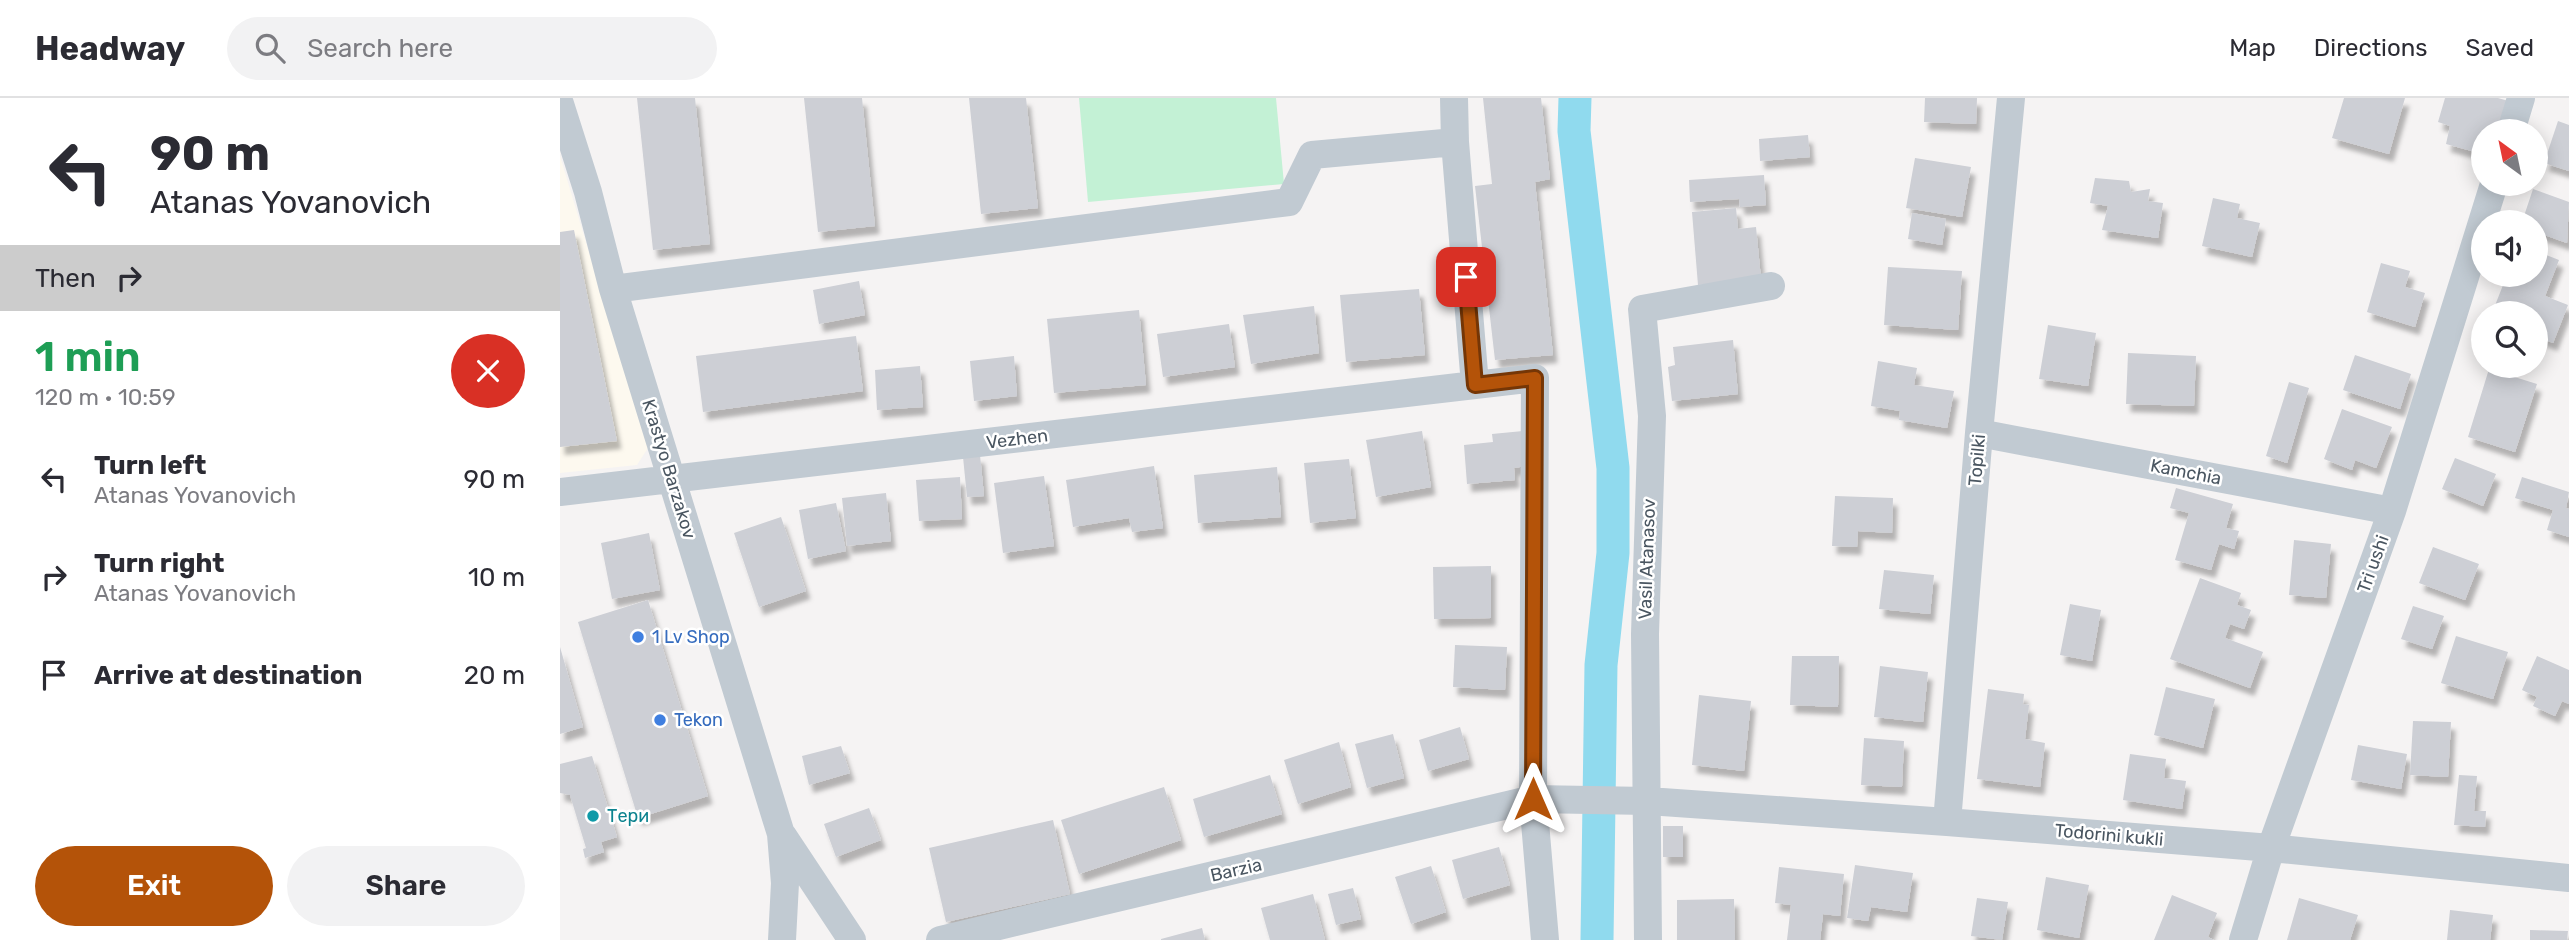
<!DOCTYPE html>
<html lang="en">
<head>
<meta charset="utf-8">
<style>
  :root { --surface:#fff; --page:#f2f2f3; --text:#2b2b33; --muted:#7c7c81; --line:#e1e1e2; --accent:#b45309 }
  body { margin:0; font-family:Rubik,sans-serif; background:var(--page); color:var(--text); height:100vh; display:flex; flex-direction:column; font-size:26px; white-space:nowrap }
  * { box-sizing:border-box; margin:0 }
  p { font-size:23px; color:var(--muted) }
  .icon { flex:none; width:38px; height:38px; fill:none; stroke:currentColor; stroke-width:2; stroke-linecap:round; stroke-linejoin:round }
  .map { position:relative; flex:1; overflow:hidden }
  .drawer { display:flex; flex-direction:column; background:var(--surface); width:560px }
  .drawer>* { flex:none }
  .guide { background:#fff; color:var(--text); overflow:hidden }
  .needle { width:46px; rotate:327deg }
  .fabs { position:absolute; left:1911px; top:21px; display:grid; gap:14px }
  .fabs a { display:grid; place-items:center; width:77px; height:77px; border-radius:50%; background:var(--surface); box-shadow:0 4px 18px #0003; font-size:35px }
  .pin { position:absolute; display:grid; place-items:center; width:60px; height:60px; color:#fff; margin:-30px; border-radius:14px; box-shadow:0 4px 10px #0006 }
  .me { position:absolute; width:77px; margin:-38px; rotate:0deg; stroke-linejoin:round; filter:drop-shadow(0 0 5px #0008) }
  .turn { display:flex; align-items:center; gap:24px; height:147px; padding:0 35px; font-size:32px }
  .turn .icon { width:91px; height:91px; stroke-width:2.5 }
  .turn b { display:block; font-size:49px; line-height:60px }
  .then { display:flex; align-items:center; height:66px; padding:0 35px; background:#0003; gap:14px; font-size:26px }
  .round { display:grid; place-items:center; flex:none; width:74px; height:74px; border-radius:37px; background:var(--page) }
  .summary { display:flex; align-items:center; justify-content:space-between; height:119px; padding:0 35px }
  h1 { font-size:42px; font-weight:600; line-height:52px; color:#1e9e55 }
  .cta { display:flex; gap:14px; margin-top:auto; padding:14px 35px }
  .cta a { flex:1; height:80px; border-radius:42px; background:var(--accent); color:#fff; font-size:28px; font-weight:600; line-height:80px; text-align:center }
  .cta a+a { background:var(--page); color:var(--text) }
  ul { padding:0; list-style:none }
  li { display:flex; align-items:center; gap:21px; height:98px; padding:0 35px }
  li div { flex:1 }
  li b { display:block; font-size:26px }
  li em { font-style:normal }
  header { display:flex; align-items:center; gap:42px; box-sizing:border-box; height:98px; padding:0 35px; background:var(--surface); border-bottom:2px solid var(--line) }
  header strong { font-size:33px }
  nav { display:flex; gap:38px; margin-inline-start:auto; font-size:24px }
  .search { width:490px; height:63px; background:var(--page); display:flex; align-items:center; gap:18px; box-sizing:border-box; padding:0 24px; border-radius:38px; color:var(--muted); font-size:26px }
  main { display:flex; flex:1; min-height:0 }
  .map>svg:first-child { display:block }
  .commercial { fill:#fdf9ef }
  .green { fill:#c3f1d5 }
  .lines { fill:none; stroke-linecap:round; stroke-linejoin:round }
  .canal { stroke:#90daee; stroke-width:33 }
  .building { fill:#cdcfd5; filter:url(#shadow) }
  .minor { stroke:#c1cad2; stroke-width:28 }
  .route-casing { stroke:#753606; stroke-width:18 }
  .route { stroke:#b45309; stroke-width:12 }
  .shop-dot { fill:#3f7fe0; stroke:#fff; stroke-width:2.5 }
  .culture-dot { fill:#0f9aa8; stroke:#fff; stroke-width:2.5 }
  .labels { text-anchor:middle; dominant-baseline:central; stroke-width:5; stroke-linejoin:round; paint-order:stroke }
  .street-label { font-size:18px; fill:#4a5661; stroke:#fff }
  .shop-label { font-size:18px; fill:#366cbe; stroke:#fff; text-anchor:start }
  .culture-label { font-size:18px; fill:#0d838f; stroke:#fff; text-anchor:start }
</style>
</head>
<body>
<header>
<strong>Headway</strong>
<div class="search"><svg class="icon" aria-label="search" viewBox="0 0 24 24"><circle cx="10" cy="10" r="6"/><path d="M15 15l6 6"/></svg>Search here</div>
<nav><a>Map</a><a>Directions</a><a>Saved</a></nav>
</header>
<main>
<section class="drawer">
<div class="guide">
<div class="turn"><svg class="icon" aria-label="left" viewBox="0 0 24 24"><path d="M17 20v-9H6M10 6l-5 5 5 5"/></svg><div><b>90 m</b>Atanas Yovanovich</div></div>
<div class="then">Then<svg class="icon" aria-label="right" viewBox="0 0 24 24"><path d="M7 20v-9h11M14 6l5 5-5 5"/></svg></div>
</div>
<div class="summary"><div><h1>1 min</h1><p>120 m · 10:59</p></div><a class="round" style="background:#d93025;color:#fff"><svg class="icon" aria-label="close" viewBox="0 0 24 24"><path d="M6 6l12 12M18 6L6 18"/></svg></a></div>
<ul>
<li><svg class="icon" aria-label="left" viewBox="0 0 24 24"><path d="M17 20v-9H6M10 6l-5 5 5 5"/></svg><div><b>Turn left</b><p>Atanas Yovanovich</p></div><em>90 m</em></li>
<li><svg class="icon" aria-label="right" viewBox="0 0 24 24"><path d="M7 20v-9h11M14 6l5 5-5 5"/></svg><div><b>Turn right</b><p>Atanas Yovanovich</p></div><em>10 m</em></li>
<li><svg class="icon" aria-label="arrive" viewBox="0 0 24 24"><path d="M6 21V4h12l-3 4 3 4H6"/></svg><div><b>Arrive at destination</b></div><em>20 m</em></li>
</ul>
<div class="cta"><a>Exit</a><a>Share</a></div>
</section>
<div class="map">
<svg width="2009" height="842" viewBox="0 0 2009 842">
  <defs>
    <filter id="shadow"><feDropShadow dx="4.5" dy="8" stdDeviation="2" flood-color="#0004"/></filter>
  </defs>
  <rect width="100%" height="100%" fill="#f5f3f3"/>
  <path class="commercial" d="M0,58L88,350L77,367L0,375Z"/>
  <path class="green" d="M519,0H716L724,86L528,104Z"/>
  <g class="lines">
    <path class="canal" d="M1015,0L1014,33L1053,370V455L1041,567L1037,842"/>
  </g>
  <path class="building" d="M77,0H135L150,146L93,152Z
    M244,0H302L315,128L258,134Z
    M409,0H466L478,110L421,116Z
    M923,0H981L990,81L975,84L993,257L935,262L915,88L932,86Z
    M1365,0H1417L1416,26L1364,24Z
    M1784,0H1845L1829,56L1772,40Z
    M1885,0H1938L1952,4L1943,33H1923V47L1919,55L1886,46L1890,28L1878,24Z
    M1998,23L2009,27V73L1984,65Z
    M1248,37L1250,59L1200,63L1199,41Z
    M1355,60L1411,69L1402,119L1346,110Z
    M1204,77L1206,107L1180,109L1179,101L1130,104L1129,82Z
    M1535,80L1569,83L1571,94L1590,91L1588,103L1603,105L1598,140L1542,132L1548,108L1530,105Z
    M1973,91L2009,104L2007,145L1976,134V124H1962Z
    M1653,100L1680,106L1677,120L1700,125L1692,159L1642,148Z
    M1176,110L1178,131L1196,129L1201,181L1138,187L1132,114Z
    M1352,115L1386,121L1382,147L1348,141Z
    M14,132L57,343L0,349V134Z
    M1976,153L1999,162L1985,198L2008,207L1993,245L1976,238V215H1932L1947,177H1976Z
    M1821,165L1850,173L1845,189L1865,195L1855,229L1807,214Z
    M1328,169L1402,173L1398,232L1324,227Z
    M299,183L305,217L259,226L253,192Z
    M859,191L865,257L786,264L780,197Z
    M754,208L759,255L691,266L683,217Z
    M579,212L586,287L494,295L487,221Z
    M669,226L675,269L603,279L597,236Z
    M1488,227L1536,235L1528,288L1479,281Z
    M296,238L303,293L143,314L136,258Z
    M1173,242L1178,296L1112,303L1108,269L1115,267L1113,249Z
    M1568,255L1636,258L1634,308L1566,306Z
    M1795,257L1851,276L1840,311L1783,292Z
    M454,258L457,298L414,303L410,263Z
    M1318,263L1357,270L1354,287L1394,293L1387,330L1339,322L1340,313L1311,308Z
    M360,268L363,309L317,312L315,272Z
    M1929,271L1977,286L1955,354L1908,339Z
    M1729,284L1749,290L1727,365L1706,358Z
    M1782,311L1832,329L1816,370L1795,362L1792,372L1764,361Z
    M862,333L871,389L816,399L806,342Z
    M963,333L966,368L954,370L955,382L907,386L904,347L933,344L932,336Z
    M420,357L424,398L407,399L403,359Z
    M1895,360L1936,376L1923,408L1882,391Z
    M789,361L796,420L750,425L744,365Z
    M594,368L603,430L572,434L569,420L513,429L506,382Z
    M717,369L721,419L638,425L634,377Z
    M484,378L494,448L443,455L434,385Z
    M400,379L402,421L359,423L356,382Z
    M1962,379L2009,394L2006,410L2009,411V439L1987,432L1993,412L1955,400Z
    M1616,390L1673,406L1666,430L1679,433L1674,451L1659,446L1651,472L1615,462L1629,415L1610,410Z
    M326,395L331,443L287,448L282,400Z
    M1275,398L1333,400L1332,435L1298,433L1297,449L1272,448Z
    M276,405L286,453L248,461L239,412Z
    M221,419L246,493L199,509L174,435Z
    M89,435L100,492L52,501L41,445Z
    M1734,442L1771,446L1766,500L1729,497Z
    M1873,449L1919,466L1905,502L1859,485Z
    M931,468V520L874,521L873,469Z
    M1324,472L1374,477L1370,516L1319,511Z
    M1640,480L1681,495L1677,507L1691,512L1684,531L1670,526L1665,540L1703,554L1690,590L1610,561Z
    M88,502L148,698L78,720L18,524Z
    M1510,506L1541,512L1532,563L1500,557Z
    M1853,508L1884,518L1872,551L1841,541Z
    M1896,538L1948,554L1933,601L1881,585Z
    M895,547L947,549L945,592L893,589Z
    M0,549L23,629L0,636Z
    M1232,558H1279L1278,609L1230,607Z
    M1977,558L2009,572V606L2002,603L1995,618L1973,608L1977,599L1962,592Z
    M1320,568L1368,574L1363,624L1314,619Z
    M1606,589L1655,601L1643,650L1594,637Z
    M1428,591L1464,596L1463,606L1469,607L1465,641L1485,645L1480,689L1417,681Z
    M1139,597L1191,603L1184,673L1132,667Z
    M1853,623L1891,624L1888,679L1850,677Z
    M900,629L909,661L868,673L859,642Z
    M833,636L844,680L807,690L795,646Z
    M1304,640L1344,643L1342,689L1301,687Z
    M779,644L791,689L738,706L724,662Z
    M1798,647L1847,656L1841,691L1791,682Z
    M281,648L290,675L249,687L242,658Z
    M1570,656L1606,661L1604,680L1626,683L1622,711L1563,702Z
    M32,658L57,739L41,744L44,754L25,760L23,751L26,750L10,697L0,695V666Z
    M710,677L722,716L644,739L633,701Z
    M1899,677L1917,678L1914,713H1926L1925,729L1894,727Z
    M604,689L621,742L519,776L501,722Z
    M309,710L321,742L276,759L264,726Z
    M493,722L510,796L386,824L369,750Z
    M1103,728H1123V759H1103Z
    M939,749L950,787L903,801L892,762Z
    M1295,767L1353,775L1347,814L1311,809L1308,823L1287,820Z
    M871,768L886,814L851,826L835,779Z
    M1219,769L1284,776L1280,818L1263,816L1260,842H1227L1231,807L1215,805Z
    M1486,779L1529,787L1519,840L1477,832Z
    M793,790L801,821L776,827L768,796Z
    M753,796L765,842H710L701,810Z
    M1612,797L1657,815L1648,839L1654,842H1594Z
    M1417,800L1448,804L1442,842L1411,838Z
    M1739,800L1798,817L1790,842H1727Z
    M1174,801L1175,842H1117V802Z
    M1890,812L1933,817L1930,842H1887Z
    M642,830L645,842H601V841Z
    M1970,832L2008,833L2007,842H1970Z"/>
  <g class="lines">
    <path class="minor" d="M894,0L895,44L915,287L975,280L973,701L985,842
      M0,6L28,94L53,191L221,736L225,785L222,842
      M1951,33L1961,0
      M53,191L729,104L752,57L895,44
      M1419,335L1832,413
      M0,394L915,287
      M1387,724L1419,335L1451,0
      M223,738L292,842
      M380,842L973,701L1088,703L1387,724L1711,750L2009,780
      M1088,842L1085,536L1092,318L1082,211L1211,188
      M1683,842L1711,750L1832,413L1934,86"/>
  </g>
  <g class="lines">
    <defs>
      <path id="route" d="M906,179L915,287L975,280L973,701"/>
    </defs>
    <use href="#route" class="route-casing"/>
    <use href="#route" class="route"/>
  </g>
  <g class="shop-dot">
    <circle cx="78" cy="539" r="7"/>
    <circle cx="100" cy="622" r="7"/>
  </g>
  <circle class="culture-dot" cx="33" cy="718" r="7"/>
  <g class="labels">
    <g class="street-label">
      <text transform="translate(457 341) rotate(-7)">Vezhen</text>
      <text transform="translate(1417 362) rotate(-85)">Topilki</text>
      <text transform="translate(109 371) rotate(73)">Krastyo Barzakov</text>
      <text transform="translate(1626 374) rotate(11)">Kamchia</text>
      <text transform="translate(1087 461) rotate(-88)">Vasil Atanasov</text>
      <text transform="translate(1813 466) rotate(-70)">Tri ushi</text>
      <text transform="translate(1549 737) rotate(5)">Todorini kukli</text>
      <text transform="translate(676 772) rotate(-13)">Barzia</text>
    </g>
    <g class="shop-label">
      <text x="92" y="539">1 Lv Shop</text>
      <text x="114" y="622">Tekon</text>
    </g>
    <g class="culture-label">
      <text x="47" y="718">Тери</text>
    </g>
  </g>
</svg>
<div class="fabs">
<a><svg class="needle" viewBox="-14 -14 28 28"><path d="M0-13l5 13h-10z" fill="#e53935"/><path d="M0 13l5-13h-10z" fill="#7c7c81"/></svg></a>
<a><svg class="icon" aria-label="sound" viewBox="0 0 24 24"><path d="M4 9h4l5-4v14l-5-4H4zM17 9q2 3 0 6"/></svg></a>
<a><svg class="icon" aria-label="search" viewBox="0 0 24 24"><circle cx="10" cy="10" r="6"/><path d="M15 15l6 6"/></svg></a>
</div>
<div class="pin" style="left:906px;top:179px;background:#d93025"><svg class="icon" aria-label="arrive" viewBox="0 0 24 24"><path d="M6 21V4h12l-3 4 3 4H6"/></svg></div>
<svg class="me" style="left:973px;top:701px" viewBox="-20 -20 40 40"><path d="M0-17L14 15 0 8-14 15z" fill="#b45309" stroke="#fff" stroke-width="4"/></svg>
</div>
</main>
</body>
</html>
